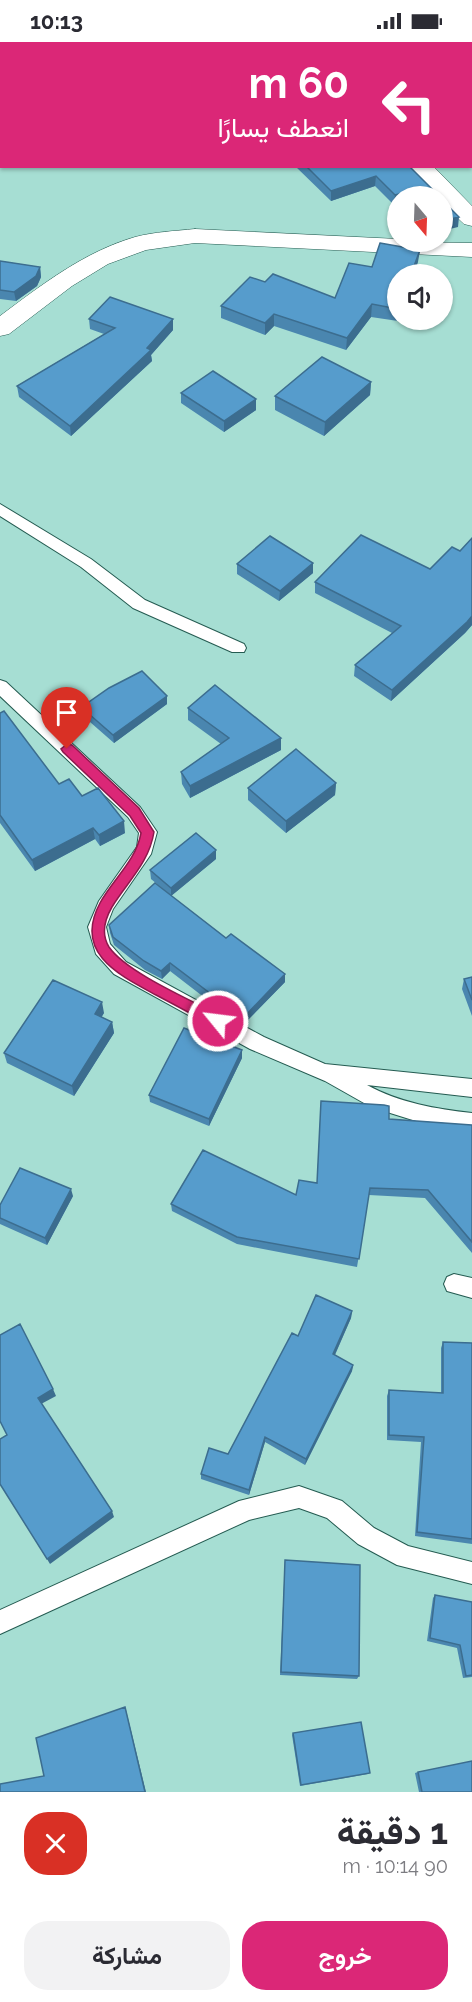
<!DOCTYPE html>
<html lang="ar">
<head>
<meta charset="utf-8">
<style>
  :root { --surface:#fff; --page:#f2f2f3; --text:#2b2b33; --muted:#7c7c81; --accent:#db2777 }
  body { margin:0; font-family:Raleway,Vazirmatn,sans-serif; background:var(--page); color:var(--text); direction:rtl; height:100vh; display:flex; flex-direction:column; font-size:22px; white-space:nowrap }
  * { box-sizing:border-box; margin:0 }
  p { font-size:20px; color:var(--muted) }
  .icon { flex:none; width:33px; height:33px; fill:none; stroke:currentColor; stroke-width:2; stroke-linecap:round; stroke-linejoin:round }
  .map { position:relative; height:1750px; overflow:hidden; direction:ltr }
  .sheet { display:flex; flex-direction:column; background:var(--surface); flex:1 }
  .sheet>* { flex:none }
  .guide { position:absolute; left:0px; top:0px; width:472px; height:126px; box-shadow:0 2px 4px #0004; direction:rtl; background:#db2777; color:#fff; overflow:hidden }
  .needle { width:39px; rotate:161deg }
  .buttons { position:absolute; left:387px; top:144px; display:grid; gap:12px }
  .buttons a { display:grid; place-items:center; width:66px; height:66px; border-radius:50%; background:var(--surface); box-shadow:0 2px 4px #0004; font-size:30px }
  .pin { position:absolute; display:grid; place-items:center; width:51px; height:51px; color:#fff; margin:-62px -26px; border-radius:50% 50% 50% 0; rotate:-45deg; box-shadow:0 0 6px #0007 }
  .pin .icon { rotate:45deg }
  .me { position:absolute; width:66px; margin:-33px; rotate:299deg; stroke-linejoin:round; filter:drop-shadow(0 0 4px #0008) }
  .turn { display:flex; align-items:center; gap:21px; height:126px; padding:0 24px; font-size:27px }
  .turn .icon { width:78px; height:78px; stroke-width:2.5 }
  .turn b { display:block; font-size:42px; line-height:51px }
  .round { display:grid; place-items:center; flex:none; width:63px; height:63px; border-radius:24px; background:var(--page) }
  .head { display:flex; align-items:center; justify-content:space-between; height:102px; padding:0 24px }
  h1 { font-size:36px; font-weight:700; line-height:45px }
  .action { display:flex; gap:12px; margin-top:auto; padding:12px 24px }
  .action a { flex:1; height:69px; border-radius:24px; background:var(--accent); color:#fff; font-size:24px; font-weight:700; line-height:69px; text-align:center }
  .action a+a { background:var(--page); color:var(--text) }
  .status { display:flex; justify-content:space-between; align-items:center; height:42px; padding:0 30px; background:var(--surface); direction:ltr }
  .status svg { height:16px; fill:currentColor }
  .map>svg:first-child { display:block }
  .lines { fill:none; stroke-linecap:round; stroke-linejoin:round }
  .lane-casing { stroke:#245b51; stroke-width:2 }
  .street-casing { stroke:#245b51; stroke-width:1 }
  .secondary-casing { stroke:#245b51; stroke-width:1 }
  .lane { fill:#fff; fill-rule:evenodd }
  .street { fill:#fff; fill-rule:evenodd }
  .secondary { fill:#fff; fill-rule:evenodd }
  .wall { fill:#4a86af }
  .shaded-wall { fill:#3c6d8f }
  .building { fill:#569ccc; stroke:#3c6d8f; stroke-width:1.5 }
  .route { fill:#db2777; stroke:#8e194d; stroke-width:1.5 }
</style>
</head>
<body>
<div class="status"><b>10:13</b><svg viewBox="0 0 49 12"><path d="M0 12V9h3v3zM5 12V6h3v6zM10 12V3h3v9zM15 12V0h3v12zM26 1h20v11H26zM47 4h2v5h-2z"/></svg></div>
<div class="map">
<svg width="472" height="1750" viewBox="0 0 472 1750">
  <rect width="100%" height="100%" fill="#a6ded3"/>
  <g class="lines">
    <defs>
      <path id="lane" d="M0,462L91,517L145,558L244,602L246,606L244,610H232L133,566L81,525L0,474Z
        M0,638L6,640L140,765L157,790L151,812L113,867L106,885L110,902L126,920L264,995L325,1022L472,1037V1055L367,1043C400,1061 436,1067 472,1071V1089L435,1085L371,1065L325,1039L250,1007L114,932L96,912L88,885L99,859L137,805L139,791L128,775L0,654Z
        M454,1232L472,1236V1256L447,1249L444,1242L447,1235Z
        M299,1444L342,1459L374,1486L408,1504L472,1520V1542L397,1523L358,1502L327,1476L299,1466L249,1478L0,1592V1568L239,1459Z"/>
      <path id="street" d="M195,187L398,197V200L472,201V215L195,201L146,208L108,222L72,244L9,292L0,294V274C43,242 84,210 135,195C154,190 175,189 195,187Z"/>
      <path id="secondary" d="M280,0H302V2H281Z
        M408,124H433L472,164V184L464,182L442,161V154H436Z"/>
    </defs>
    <use href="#lane" class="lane-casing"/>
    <use href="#street" class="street-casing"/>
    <use href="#secondary" class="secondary-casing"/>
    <use href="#lane" class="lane"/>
    <use href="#street" class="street"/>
    <use href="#secondary" class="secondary"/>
  </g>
  <path class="wall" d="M295,124H409L439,154H398V162L394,163L375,144L331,159Z
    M0,219L40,225L41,235L37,244L16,259L0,257Z
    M418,220L398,232V279L371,275L346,308L274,284L265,293L221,276V264L265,240L335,256L372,225Z
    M89,277L173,288L151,313L152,319L71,394L19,355L17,344L104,292L90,287Z
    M371,340L370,353L324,394L275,368V354Z
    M181,351L256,357V368L224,390L181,361Z
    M472,496V583L465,591L391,659L354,634L355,623L392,591L315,551V540L430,527L460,509Z
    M313,521V531L279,559L237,532V522Z
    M167,654V662L114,701L90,680L89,672Z
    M188,666L281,708L190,756L182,742L181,730L221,702L188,678Z
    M0,671L59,742L82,754L125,791L100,804L95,797L35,829L0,781Z
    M336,741L335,753L286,791L248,758V746Z
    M216,817L171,854L226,896L285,932V940L244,982L227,973L170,929L162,937L145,928L114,903L110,891L109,883L170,853L151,837L150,828Z
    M472,935V974L462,947L464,937Z
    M104,971L101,975L112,980L114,991L74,1054L7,1021L4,1011Z
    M242,1008V1016L209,1084L150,1060L149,1053Z
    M321,1059L389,1077L472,1083V1211L425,1156L369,1153L357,1225L237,1202L172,1169L171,1162L296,1153L317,1141Z
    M73,1154L47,1203L0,1182V1163Z
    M352,1269L351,1276L335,1313L353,1323L352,1329L305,1423L265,1400L249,1453L201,1437V1432L228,1412L298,1294Z
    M443,1300L472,1301V1502L415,1494L421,1400L387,1398V1354L389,1348L441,1351V1306Z
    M285,1518L359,1634L357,1637L280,1633Z
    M435,1553L472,1560V1635L463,1636L457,1606L427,1599L433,1556Z
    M293,1691L370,1731L368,1732L300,1744L292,1693Z
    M418,1730L472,1750H419L415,1731Z"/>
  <path class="shaded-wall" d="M376,134L375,144L331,159V149Z
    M403,151V154H398V162L394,163L395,153Z
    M459,175L458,185L442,189V179Z
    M420,208L418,220L414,232H411Z
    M40,225L41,235L37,244L16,259L14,250Z
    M372,262L371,275L346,308L347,296Z
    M274,272V284L265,293V281Z
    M173,277V288L151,313L152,319L71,394L70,384L147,306Z
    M371,340L370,353L324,394L325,380Z
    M256,357V368L224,390V379Z
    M313,521V531L279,559L280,549Z
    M472,574V583L465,591L391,659L392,648Z
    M167,654V662L114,701L113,693Z
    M281,696V708L190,756V744Z
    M336,741L335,753L286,791V779Z
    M124,779L125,791L100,804L99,793Z
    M93,786L95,797L35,829L32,818Z
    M216,808V817L171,854V846Z
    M170,921V929L162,937L161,929Z
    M285,932V940L244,982L245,974Z
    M102,960L104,971L97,983L95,972Z
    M112,980L114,991L74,1054L72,1044Z
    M242,1008V1016L209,1084V1077Z
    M71,1147L73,1154L47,1203L45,1196Z
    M352,1269L351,1276L332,1319L333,1312Z
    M353,1323L352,1329L305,1423L306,1417Z
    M53,1347L56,1354L41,1362L38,1356Z
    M265,1395V1400L249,1453V1448Z
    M112,1469L114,1475L50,1522L47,1517Z
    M125,1665L126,1668L146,1750H145Z"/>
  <path class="building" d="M344,0H472V17L471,18V2H345Z
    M306,124H409L439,154H406L403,151L395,153L376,134L331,149Z
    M442,158L459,175L442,179Z
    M380,201L420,208L411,232H398V267L372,262L347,296L274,272L265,281L221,264L250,235L265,240L273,232L335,256L349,221L372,225Z
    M0,219L40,225L36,234L14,250L0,248Z
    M110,255L173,277L147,306L151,308L70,384L17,344L115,286L89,277Z
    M322,315L371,340L325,380L275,354Z
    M213,329L256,357L224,379L181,351Z
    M361,493L430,527L452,505L460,509L472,496V574L467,580L392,648L355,623L401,584L315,540Z
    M270,494L313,521L280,549L237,522Z
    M142,629L167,654L113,693L89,672V660L109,646Z
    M215,643L281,696L190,744L181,730L229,696L188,666Z
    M4,669L59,742L69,737L82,754L98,746L124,779L99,793L93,786L32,818L0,773V671Z
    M296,707L336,741L286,779L248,746Z
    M196,791L216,808L171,846L150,828Z
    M155,841L226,896L231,892L285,932L245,974L227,964L170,921L161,929L144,919L113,895L109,883Z
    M472,935V958L464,937Z
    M53,938L102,960L95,972L112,980L72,1044L4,1011Z
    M184,986L242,1008L209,1077L149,1053Z
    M321,1059L384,1063L389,1064V1077L472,1083V1200L428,1148L370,1146L359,1217L237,1195L171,1162L203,1108L296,1153L299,1138L317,1141Z
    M20,1126L71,1147L45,1196L0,1176V1163Z
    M316,1253L352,1269L333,1312L353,1323L306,1417L265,1395L249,1448L201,1432L209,1406L228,1412L292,1291L298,1294Z
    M20,1282L53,1347L38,1356L112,1469L47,1517L0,1442V1397L7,1393L0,1379V1293Z
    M443,1300L472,1301V1497L417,1490L424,1395L389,1393V1348L443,1351Z
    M285,1518L360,1523L359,1634L281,1630Z
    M435,1553L472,1560V1633L466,1634L460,1603L430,1596Z
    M125,1665L145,1750H0V1742L44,1734L36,1696Z
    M361,1680L370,1731L301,1743L293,1691Z
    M472,1719V1750H422L418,1730Z"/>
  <path class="route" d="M67,702L72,703L139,766L154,790C149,821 128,839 112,865C105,877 101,892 109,905C127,931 193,959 223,975L225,979L223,984L218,986L213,984C194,973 175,963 156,953C119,933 73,911 100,861C113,837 136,819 141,791L130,774L63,710L61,707Z"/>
</svg>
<div class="buttons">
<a><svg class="needle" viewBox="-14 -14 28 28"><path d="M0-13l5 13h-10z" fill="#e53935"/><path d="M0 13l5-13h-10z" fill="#7c7c81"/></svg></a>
<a><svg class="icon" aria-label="sound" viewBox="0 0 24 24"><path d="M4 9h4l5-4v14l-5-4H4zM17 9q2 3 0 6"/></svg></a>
</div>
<div class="pin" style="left:67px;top:707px;background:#d93025"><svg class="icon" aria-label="arrive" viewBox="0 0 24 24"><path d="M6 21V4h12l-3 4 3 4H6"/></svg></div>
<svg class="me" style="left:218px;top:979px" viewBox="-20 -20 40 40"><circle r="17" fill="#db2777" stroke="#fff" stroke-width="3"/><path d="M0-11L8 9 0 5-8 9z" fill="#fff"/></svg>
<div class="guide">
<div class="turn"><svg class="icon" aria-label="left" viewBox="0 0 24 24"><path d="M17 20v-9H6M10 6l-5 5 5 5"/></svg><div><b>60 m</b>انعطف يسارًا</div></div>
</div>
</div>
<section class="sheet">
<div class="head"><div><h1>1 دقيقة</h1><p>90 m · 10:14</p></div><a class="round" style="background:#d93025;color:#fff"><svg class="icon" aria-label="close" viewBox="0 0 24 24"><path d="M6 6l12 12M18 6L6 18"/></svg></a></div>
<div class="action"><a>خروج</a><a>مشاركة</a></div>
</section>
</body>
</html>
